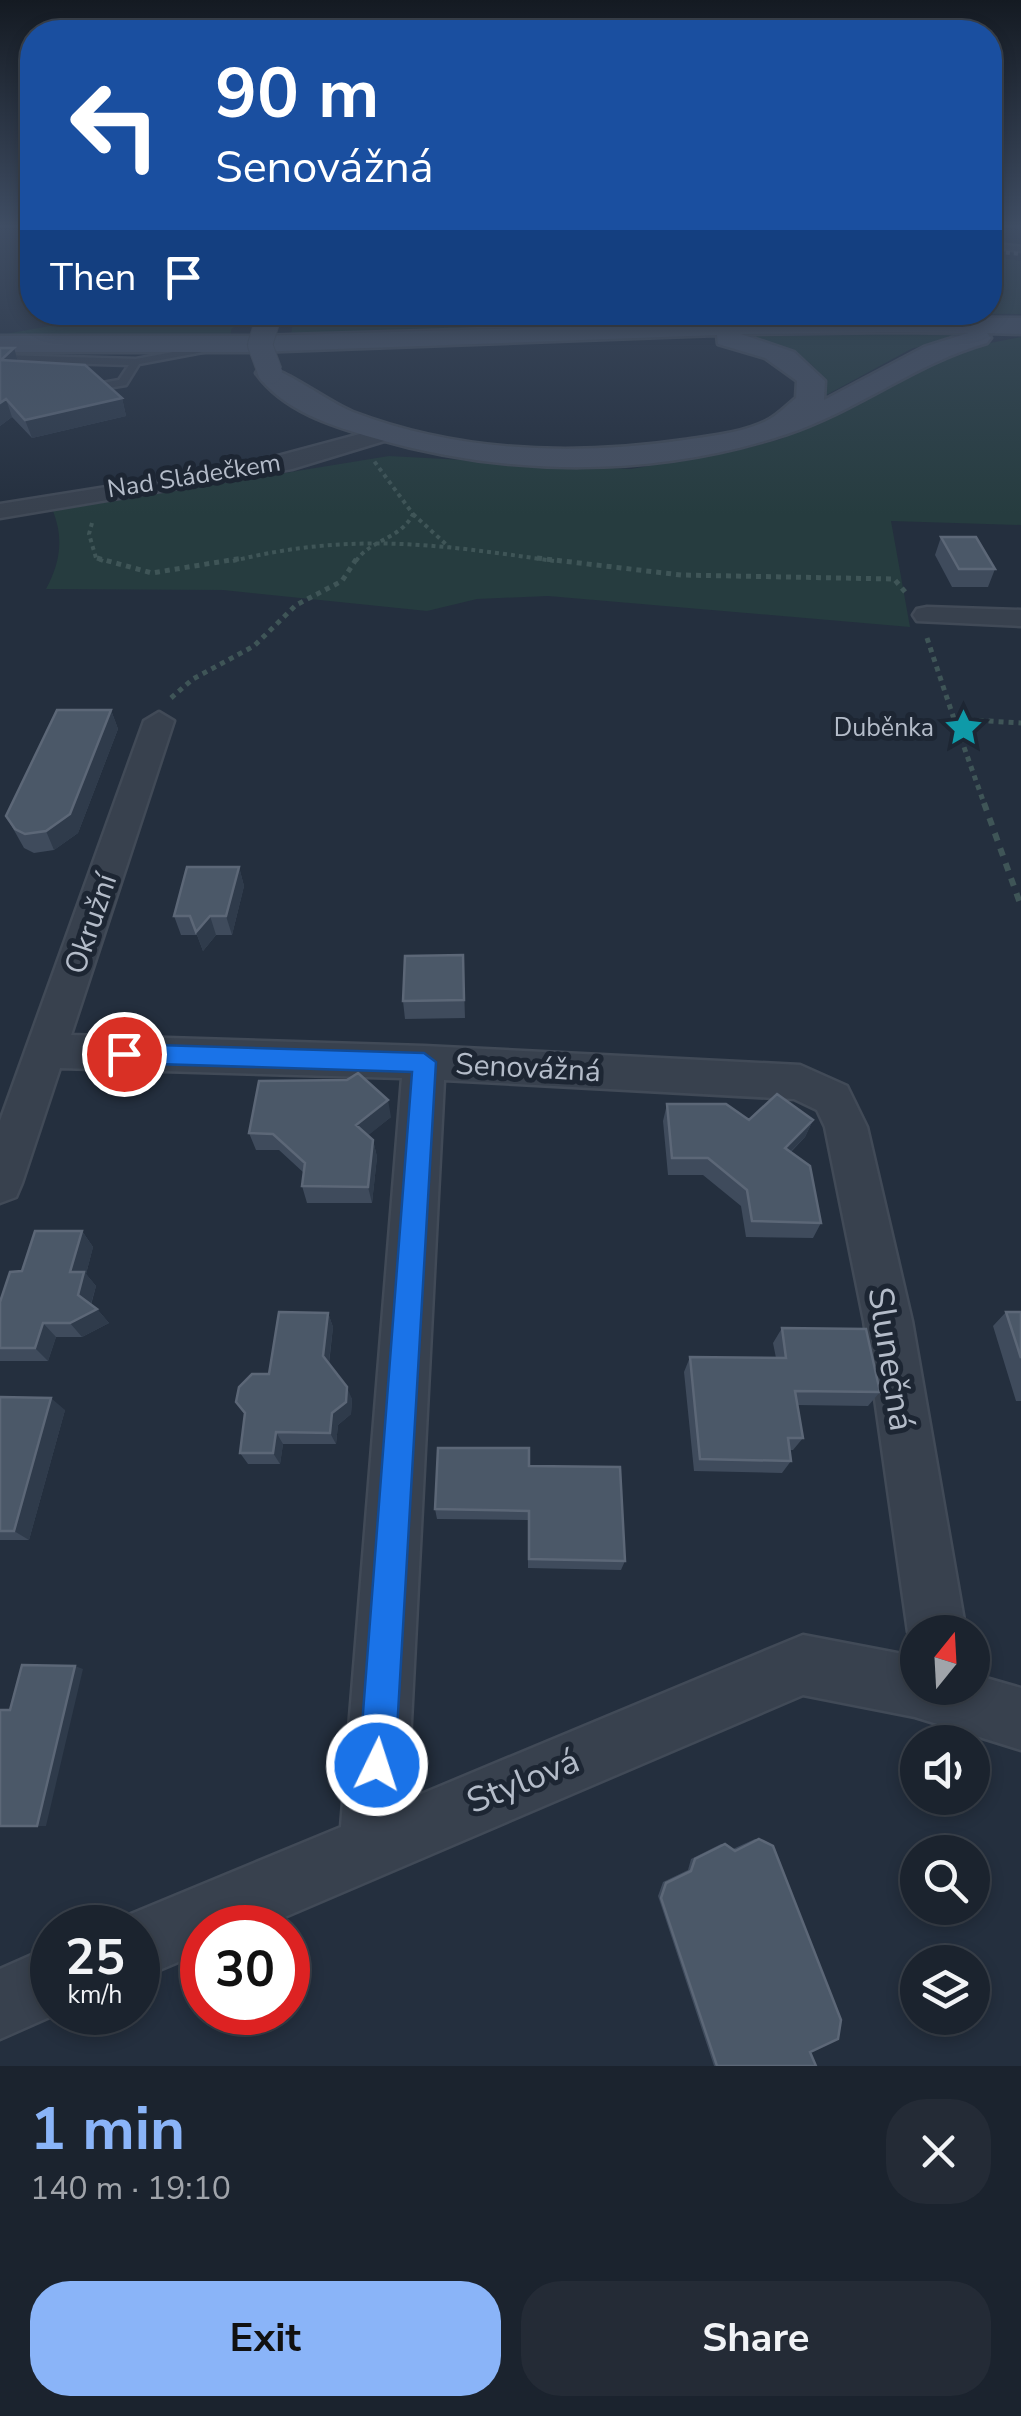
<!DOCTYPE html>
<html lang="en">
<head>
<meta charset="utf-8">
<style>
  :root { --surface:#1b232e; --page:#242b36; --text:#f1f3f6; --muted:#a0a4aa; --line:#39404a; --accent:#8ab4f8 }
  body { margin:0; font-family:"Nunito Sans",sans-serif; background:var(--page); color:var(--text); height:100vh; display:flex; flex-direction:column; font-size:38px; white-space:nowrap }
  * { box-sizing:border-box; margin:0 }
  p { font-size:32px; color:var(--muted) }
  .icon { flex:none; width:55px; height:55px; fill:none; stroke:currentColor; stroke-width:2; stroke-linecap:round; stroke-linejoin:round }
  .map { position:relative; height:2066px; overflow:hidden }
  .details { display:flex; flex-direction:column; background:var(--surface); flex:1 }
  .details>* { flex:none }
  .banner { position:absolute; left:20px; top:20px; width:982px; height:305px; border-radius:40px; box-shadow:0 5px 15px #0003,0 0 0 2px var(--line); background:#1a4fa0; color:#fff; overflow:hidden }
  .needle { width:65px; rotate:18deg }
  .buttons { position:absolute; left:900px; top:1615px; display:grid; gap:20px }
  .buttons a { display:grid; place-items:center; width:90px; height:90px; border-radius:50%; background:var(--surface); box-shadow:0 5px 15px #0003,0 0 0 2px var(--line); font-size:50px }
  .speed { position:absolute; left:30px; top:1905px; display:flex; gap:20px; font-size:50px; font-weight:700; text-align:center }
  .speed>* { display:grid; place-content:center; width:130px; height:130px; border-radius:50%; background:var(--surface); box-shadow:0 5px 15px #0003,0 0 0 2px var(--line); line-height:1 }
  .speed small { font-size:25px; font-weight:400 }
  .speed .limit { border:15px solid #d22; background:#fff; color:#111 }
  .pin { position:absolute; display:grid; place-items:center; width:85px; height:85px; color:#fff; margin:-42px; border:5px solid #fff; border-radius:50%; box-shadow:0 2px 10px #0007 }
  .me { position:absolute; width:110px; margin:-55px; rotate:4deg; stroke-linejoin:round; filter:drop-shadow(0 0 8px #0008) }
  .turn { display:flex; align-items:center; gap:35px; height:210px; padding:0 30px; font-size:45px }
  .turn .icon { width:130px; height:130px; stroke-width:2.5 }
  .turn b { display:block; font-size:70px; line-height:85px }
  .then { display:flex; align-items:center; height:95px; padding:0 30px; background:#0003; gap:20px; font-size:38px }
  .round { display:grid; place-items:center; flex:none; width:105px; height:105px; border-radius:40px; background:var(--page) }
  .overview { display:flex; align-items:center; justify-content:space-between; height:170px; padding:0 30px }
  h1 { font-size:60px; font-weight:700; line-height:75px; color:var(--accent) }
  .cta { display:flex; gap:20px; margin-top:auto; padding:20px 30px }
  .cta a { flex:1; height:115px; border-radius:40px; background:var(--accent); color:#111; font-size:40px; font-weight:700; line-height:115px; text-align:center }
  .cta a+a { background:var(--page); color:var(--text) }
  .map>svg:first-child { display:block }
  .green { fill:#263c3f }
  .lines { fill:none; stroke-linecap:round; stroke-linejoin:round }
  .service-casing { stroke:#414a57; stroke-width:5 }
  .minor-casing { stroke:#414a57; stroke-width:5 }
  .secondary-casing { stroke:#414a57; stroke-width:5 }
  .path-far2 { stroke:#3f5557; stroke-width:4; stroke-dasharray:4 4; stroke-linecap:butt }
  .path-far1 { stroke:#3f5557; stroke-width:5; stroke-dasharray:5 5; stroke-linecap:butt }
  .path { stroke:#3f5557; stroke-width:6; stroke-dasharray:8 8; stroke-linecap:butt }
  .service { fill:#38414e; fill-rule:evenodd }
  .minor { fill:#38414e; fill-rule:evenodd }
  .secondary { fill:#465061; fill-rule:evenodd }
  .rail { stroke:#5a6575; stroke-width:4; stroke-dasharray:4 4; stroke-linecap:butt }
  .secondary-bridge-casing { stroke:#414a57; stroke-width:26; stroke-linecap:butt }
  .secondary-bridge { stroke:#465061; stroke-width:24 }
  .wall { fill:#3f4b5c }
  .shaded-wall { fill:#2f3b4b }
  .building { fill:#4b5868; stroke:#5c6777; stroke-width:2.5 }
  .route { fill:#1a73e8; stroke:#114b97; stroke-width:2.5 }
  .labels { text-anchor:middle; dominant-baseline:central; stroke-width:10; stroke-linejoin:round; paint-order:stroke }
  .far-street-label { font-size:25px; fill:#b4bcc9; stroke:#1d2633 }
  .far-poi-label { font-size:25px; fill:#b4bcc9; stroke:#1d2633; text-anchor:end }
  .street-label { font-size:30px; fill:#b4bcc9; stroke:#1d2633 }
  .near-street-label { font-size:35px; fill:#b4bcc9; stroke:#1d2633 }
</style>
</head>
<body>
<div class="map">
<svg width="1021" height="2066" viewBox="0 0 1021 2066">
  <rect width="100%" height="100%" fill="#242f3e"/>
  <path class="green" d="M990,256L1021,261V314L907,313L990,312Z
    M570,312H750L786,317L552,325Z
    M121,313H247L231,330V336L0,335Z
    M293,313L541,312V313C502,340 345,333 291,335L293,322H288Z
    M967,332L911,349L819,399L826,387C815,353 772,342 740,334Z
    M1021,337V525L891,521L910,627L548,596L477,599L427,611L223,590L46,589C60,563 64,539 53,511L389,456L631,469L739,450L781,439L945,352Z"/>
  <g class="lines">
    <defs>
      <path id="service" d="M990,243L1021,247V251L990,247Z
        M216,344L219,349L139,364L126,385L101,389L97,384L119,380L129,365L0,361V355L136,359Z"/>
      <path id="minor" d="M386,427L394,428V438L292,469L0,518V504L244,465Z
        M927,607L1021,610V626L917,621L913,615L917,609Z
        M159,712L174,721L71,1035L424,1046L800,1065L847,1086L867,1127L912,1321L966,1632H918V1653L908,1632L864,1321L825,1127L817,1110L794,1099L444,1080L407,1800L803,1635L918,1657V1688H972V1674L1021,1688V1750L915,1717L803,1695L259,1928H202V1952L138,1979V1928H111L114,1921L341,1827L402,1078L60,1068L22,1183L16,1197L0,1203V1121L144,721Z
        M52,1946V2012H61L0,2039V1969Z"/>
      <path id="secondary" d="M893,317L1021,318V334L987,333L991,338L987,343C916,363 857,411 787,434C654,478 508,477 374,438C332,426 283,411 256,373L260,367C278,363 329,403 353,412C458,452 574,456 684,440C710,436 742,433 766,421C777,416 787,405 796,398L797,381L765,358L718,344L717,335L256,352H0V336H256ZM893,332L968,333L924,347L824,400L825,381L794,352L741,334Z"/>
    </defs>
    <use href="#service" class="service-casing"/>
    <use href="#minor" class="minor-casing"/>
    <use href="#secondary" class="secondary-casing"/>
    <path class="path-far2" d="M413,514L449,547
      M92,523L89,534L96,558L103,561
      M233,561C349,532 438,544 554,561
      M356,561C371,539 401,539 413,514L374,461"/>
    <path class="path-far1" d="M97,558L152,573L243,558
      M537,558L681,575L894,579L907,594
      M927,638L954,719L1021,723
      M171,698L193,679L254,646L296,605L342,581L357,558
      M954,719L985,806"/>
    <path class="path" d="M984,803L1021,906"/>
    <use href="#service" class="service"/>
    <use href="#minor" class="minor"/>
    <use href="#secondary" class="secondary"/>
    <path class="rail" d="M990,251L1021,254"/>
    <defs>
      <path id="secondary-bridge" d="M267,322L260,345L270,372"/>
    </defs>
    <use href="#secondary-bridge" class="secondary-bridge-casing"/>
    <use href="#secondary-bridge" class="secondary-bridge"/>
  </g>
  <path class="wall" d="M990,225H1021V229L1004,227L1001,234L990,233Z
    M0,348H14L18,361L122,398L126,416L32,438L12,417L0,426Z
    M941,537L995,569L988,587H952L935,555Z
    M111,710L118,729L78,833L54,850L34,853L24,848L6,816Z
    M239,867L244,886L232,935H216L203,951L197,935H181L174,916Z
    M463,955L465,1018L405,1019L403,1001Z
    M667,1104L749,1120H813L805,1137L791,1152L821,1223L813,1238L746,1237L741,1206L703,1175H668L663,1121Z
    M391,1117L368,1135L373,1140L377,1157L372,1203H307L302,1186L304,1173L279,1150H256L249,1133Z
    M82,1231L93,1247L86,1274L96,1286L91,1305L97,1309L109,1323L82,1337H56L48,1361H0V1302L22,1271Z
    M1006,1312H1021V1401H1016L993,1326Z
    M328,1313L333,1327L329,1364L352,1399L351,1414L338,1425L336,1444H283L280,1464H248L240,1453L245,1415L236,1402L269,1374Z
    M782,1328L880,1392L868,1406L797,1405L803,1438L793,1450H790L791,1461L782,1473L694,1471L684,1372L690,1357L776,1358L773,1343Z
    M0,1397L65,1410L29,1540H0Z
    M529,1466L625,1561L621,1570L528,1568V1520L437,1519L435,1509Z
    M755,1839H759L810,2052L816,2066H714L658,1896L663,1882L688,1870L691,1859L721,1844H725L733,1849Z"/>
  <path class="shaded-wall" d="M14,348L19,365L1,360Z
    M122,398L126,416L32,438L25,420Z
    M6,399L12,417L0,426V403Z
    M111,710L118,729L78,833L54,850L46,831Z
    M239,867L244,886L232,935L226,916Z
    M210,916L216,935L203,951L196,932Z
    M388,1100L391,1117L360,1142L356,1125Z
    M813,1120L805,1137L778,1164L785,1148Z
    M373,1140L377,1157L372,1203L368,1187Z
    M82,1231L93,1247L86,1274L96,1286L89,1310L78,1295L70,1272Z
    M97,1309L109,1323L82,1337L70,1323Z
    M328,1313L333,1327L328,1369L323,1356Z
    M43,1323L56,1337L48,1361L35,1348Z
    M347,1387L352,1399L351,1414L338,1425L336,1444L330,1433L332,1413Z
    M51,1398L65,1410L29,1540L14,1531Z
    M276,1432L283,1444L280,1464L273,1453Z
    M75,1666L83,1669L46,1826H37Z"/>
  <path class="building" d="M0,348H14L1,360L85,365L122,398L25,420L6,399L0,403Z
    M941,537H976L995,569H959Z
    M57,710H111L70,814L46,831L25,834L15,829L6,816Z
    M187,867H239L226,916H210L196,932L190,916H174Z
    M463,955L464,1000L403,1001L405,956Z
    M358,1073L388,1100L356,1125L373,1140L368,1187L302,1186L305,1163L273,1134L249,1133L259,1081L347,1080Z
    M777,1094L813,1120L785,1148L810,1166L821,1223L752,1221L747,1190L708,1158H672L667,1104H726L749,1120Z
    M35,1231H82L70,1272H84L78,1295L97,1309L70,1323H43L35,1348H0V1302L10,1272L22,1271Z
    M279,1312L328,1313L323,1356L347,1387L346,1402L332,1413L330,1433L276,1432L273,1453H240L245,1413L236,1402L239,1387L252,1374H269Z
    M1006,1312H1021V1358Z
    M782,1328L866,1329L880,1392L795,1391L803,1438H788L791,1461L700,1459L690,1357L786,1358Z
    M0,1397L51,1398L14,1531H0Z
    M438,1448H529V1466L620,1467L625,1561L529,1559V1511L435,1509Z
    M22,1665L75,1666L37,1826H0V1710H10Z
    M759,1839L773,1846L841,2020L838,2039L810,2052L816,2066H717L661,1898L666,1883L691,1871L695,1859L725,1844L735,1851Z"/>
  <linearGradient id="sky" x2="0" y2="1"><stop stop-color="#141a22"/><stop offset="0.44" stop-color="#3f4d63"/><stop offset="1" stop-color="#3f4d63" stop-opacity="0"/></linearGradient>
  <rect width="1021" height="514" fill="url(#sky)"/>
  <path class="route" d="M124,1044L424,1053L436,1062L395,1765L390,1778L377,1783L364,1778L359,1765L412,1072L124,1063L112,1054Z"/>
  <defs>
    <symbol id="sight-bare" viewBox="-9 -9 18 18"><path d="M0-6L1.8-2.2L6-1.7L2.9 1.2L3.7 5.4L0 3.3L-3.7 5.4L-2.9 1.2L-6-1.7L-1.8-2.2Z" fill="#0f9aa8" stroke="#1d2633" stroke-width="2.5" paint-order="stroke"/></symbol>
  </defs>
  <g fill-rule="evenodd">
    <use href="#sight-bare" x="936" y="700" width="55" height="55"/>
  </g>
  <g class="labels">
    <g class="far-street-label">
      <text transform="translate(194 476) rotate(-9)">Nad Sládečkem</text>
    </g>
    <g class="far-poi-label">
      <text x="934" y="728">Duběnka</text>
    </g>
    <g class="street-label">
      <text transform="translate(91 924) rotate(-71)">Okružní</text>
      <text transform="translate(528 1068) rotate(3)">Senovážná</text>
    </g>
    <g class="near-street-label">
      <text transform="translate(891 1359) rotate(81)">Slunečná</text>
      <text transform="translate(523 1781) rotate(-22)">Stylová</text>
    </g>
  </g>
</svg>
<div class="buttons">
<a><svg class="needle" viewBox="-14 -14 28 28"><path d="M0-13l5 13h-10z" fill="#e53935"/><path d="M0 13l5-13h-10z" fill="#a0a4aa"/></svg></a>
<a><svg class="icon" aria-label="sound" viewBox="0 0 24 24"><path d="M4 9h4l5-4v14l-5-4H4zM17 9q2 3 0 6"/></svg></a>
<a><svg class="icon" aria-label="search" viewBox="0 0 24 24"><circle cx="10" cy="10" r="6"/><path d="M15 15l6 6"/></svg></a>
<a><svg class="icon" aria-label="layers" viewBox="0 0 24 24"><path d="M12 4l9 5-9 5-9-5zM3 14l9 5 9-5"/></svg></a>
</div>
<div class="speed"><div>25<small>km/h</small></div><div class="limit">30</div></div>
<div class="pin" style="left:124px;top:1054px;background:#d93025"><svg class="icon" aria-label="arrive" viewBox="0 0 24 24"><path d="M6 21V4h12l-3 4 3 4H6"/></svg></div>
<svg class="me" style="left:377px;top:1765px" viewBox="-20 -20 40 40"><circle r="17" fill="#1a73e8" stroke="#fff" stroke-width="3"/><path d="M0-11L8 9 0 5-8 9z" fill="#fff"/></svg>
<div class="banner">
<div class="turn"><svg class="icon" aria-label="left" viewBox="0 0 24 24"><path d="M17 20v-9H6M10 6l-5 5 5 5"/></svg><div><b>90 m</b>Senovážná</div></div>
<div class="then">Then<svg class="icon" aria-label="arrive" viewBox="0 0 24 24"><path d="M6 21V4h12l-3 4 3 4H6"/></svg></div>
</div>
</div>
<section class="details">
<div class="overview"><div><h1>1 min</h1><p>140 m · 19:10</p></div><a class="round"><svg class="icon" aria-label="close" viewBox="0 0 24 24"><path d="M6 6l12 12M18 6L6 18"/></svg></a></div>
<div class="cta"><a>Exit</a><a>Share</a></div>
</section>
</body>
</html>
